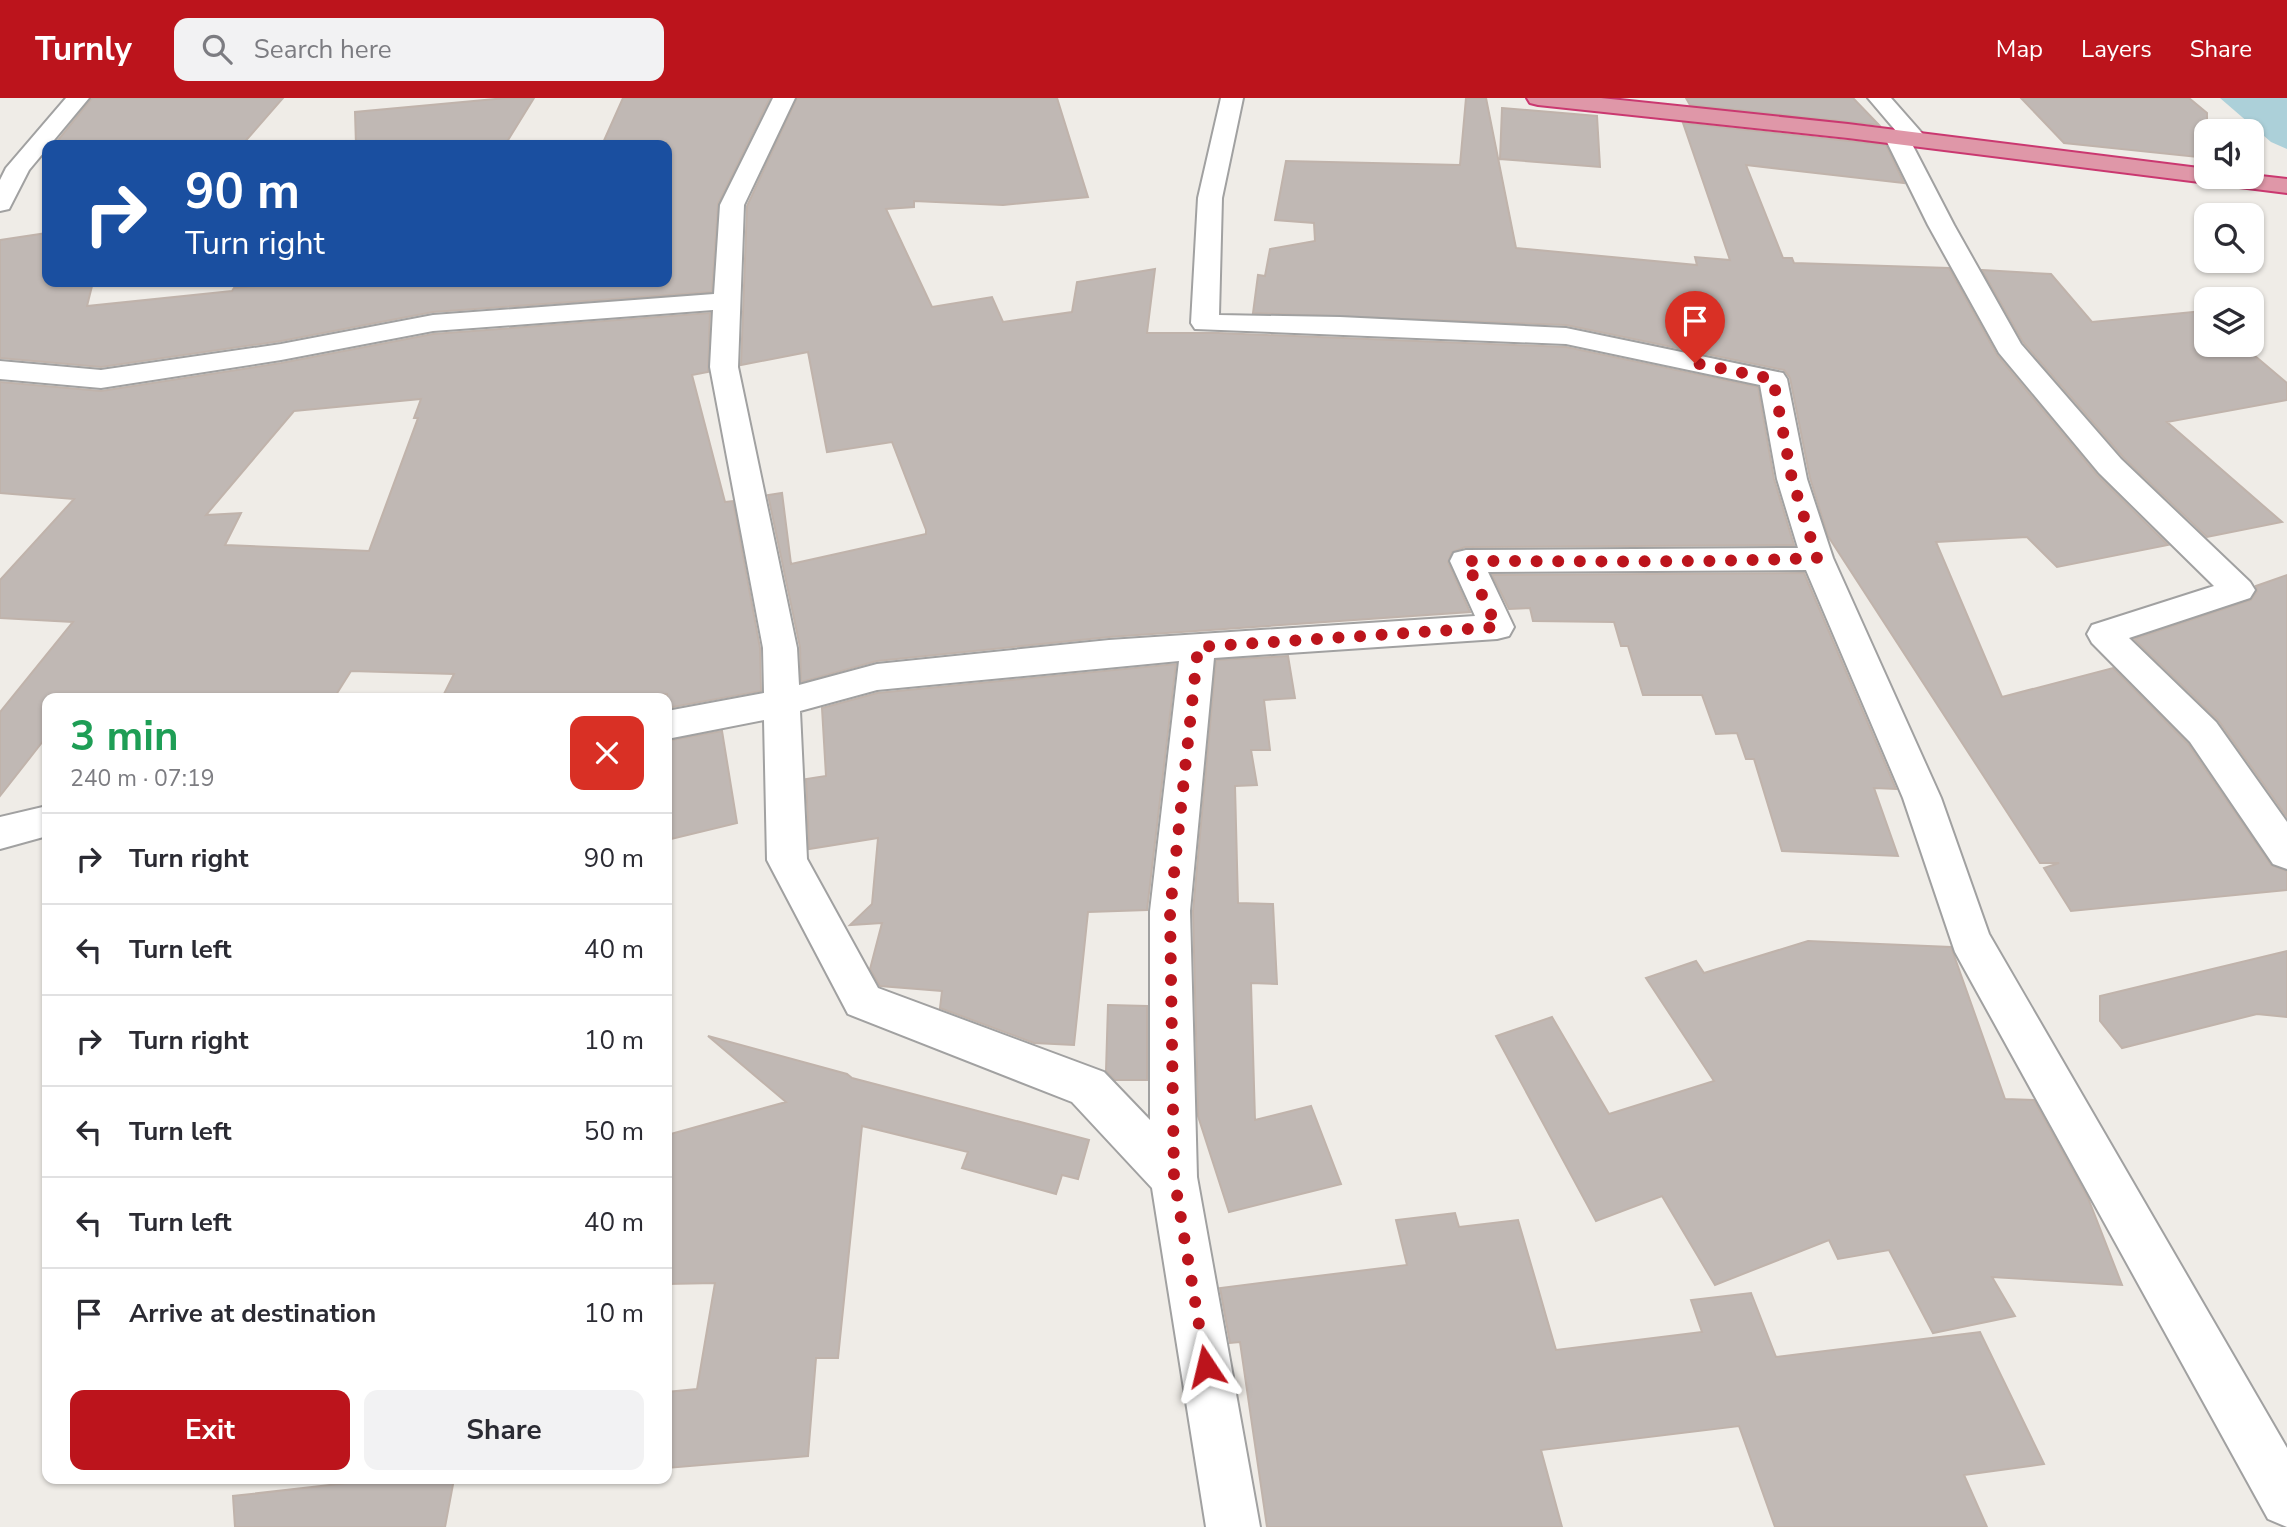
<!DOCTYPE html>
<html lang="en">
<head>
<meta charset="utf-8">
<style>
  :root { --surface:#fff; --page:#f2f2f3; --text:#2b2b33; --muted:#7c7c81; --line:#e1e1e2; --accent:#bc141c }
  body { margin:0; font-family:"Nunito Sans",sans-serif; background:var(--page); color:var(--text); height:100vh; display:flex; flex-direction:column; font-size:26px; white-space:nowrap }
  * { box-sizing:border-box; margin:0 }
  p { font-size:23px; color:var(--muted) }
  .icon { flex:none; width:38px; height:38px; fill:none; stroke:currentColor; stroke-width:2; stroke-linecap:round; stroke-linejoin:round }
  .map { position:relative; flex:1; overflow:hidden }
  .sheet { position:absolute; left:42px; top:595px; width:630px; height:791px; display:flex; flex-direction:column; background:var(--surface); border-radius:14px; box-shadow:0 2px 5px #0004 }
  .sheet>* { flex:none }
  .guide { position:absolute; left:42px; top:42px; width:630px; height:147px; border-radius:14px; box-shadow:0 2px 5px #0004; background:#1a4fa0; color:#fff; overflow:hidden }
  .buttons { position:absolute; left:2194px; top:21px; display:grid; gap:14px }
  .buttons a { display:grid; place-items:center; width:70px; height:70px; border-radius:14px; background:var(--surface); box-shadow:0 2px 5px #0004; font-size:35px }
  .pin { position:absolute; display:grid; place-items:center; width:60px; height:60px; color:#fff; margin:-72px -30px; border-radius:50% 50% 50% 0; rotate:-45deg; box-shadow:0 0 7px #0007 }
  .pin .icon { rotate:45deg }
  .me { position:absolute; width:77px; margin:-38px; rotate:350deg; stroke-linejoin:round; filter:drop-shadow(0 0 5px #0008) }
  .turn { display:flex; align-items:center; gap:24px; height:147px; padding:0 28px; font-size:32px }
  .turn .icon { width:91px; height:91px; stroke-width:2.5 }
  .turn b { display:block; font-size:49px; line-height:60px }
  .round { display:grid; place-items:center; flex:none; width:74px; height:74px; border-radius:14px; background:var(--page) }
  .headline { display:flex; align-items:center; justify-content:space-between; height:119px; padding:0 28px }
  h1 { font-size:42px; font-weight:700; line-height:52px; color:#1e9e55 }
  .action { display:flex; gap:14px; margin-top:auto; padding:14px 28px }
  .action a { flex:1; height:80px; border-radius:14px; background:var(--accent); color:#fff; font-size:28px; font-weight:700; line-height:80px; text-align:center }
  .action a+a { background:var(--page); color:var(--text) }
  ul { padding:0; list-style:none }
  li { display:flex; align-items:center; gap:21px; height:91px; padding:0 28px; border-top:2px solid var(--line) }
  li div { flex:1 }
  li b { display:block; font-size:26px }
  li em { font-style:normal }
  header { display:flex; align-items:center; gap:42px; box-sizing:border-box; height:98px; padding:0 35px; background:var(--accent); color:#fff }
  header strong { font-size:33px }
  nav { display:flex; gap:38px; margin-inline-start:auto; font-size:24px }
  .search { width:490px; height:63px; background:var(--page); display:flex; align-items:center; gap:18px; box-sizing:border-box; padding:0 24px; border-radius:14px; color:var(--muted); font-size:26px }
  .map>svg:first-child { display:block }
  .water { fill:#acd0d9 }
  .building { fill:#c0b8b4; stroke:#c0b3ab; stroke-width:2; fill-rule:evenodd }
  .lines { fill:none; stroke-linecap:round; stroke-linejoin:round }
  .street-casing { stroke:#a1a1a1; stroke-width:4 }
  .highway-casing { stroke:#ca3870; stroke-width:4 }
  .street { fill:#fff; fill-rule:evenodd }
  .highway { fill:#df97a8; fill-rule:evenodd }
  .route { stroke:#bc141c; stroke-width:12; stroke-dasharray:0 21.6 }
</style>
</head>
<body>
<header>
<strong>Turnly</strong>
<div class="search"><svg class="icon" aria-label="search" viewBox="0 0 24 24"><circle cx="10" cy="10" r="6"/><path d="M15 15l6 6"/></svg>Search here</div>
<nav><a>Map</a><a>Layers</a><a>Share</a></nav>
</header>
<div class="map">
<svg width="2287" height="1429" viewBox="0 0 2287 1429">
  <rect width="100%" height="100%" fill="#efece7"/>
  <path class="water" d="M2220,0H2287V51L2271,44Z"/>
  <path class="building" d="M92,0H283L242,47H54Z
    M506,0H534L505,47H356L355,14Z
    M623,0H770L718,106L712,194L433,214L281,243L101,269L0,260V142L47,135V184H93L87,208L232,193L234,190L297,184H667V45L602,47Z
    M797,0H1057L1088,99L1003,107L914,103V109L886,111L932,209L992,199L1003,224L1072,214L1077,184L1155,171L1147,235H1218L1566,249L1758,289L1774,381L1794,447L1465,449L1452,454L1448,464L1470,514L1109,539L877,563L801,584L800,549L768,397L782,395L791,466L926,436V432L892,344L827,354L808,254L741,267L747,108Z
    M1466,0H1486L1516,150L1697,167L1695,159L1730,162L1683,25L1886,47L1904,85L1746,67L1783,160H1792L1794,165L1949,170L1997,257L2097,377L2168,447L2057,469L2027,439L1936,444L2002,599L2113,570L2188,646L2271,767L2287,773V792L2071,813L2044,770L2059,765H2040L1828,438L1810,380L1790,280L1784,272L1566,227L1253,215L1258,177L1265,178L1270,151L1315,143L1314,125L1275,122L1286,63L1460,67Z
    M1686,0H1853L1879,27L1690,7Z
    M2021,0H2189L2207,15V60L2064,45Z
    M1502,10L1597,18L1600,69L1500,61Z
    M1982,172L2051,176L2092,224L2203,213L2207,217V247H2242L2287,285V302L2167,324L2282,424L2207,439L2123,359L2023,244Z
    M710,215L708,274L692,277L725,404L733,403L760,550L761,593L667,610V596L625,600H442L454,576L351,573L334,600L245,597L243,600H47V638L0,698V614L73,524L0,520V482L74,401L0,395V284L101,293L281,265L433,236ZM421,301L414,320H418L369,453L225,447L241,415L206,417L294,313Z
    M1804,475L1896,691L1874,690L1898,758L1782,753L1754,661H1746L1737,635L1716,636L1702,597H1643L1628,548H1621L1614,524L1533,523L1530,510L1509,511L1492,477Z
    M2287,477V719L2218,622L2134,541L2251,502L2257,493L2256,488Z
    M1288,558L1295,600L1264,602L1270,652H1251L1257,687L1235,688L1238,805L1273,806L1277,886L1251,885L1255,1022L1311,1008L1341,1086L1229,1114L1198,1018L1193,813L1216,562Z
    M1176,566L1147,812L1088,814L1074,947L1034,945L940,910L942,893L880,888L870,871L882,825L850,827L872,806L878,740L809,751L806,681L826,678L822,610L877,595Z
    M722,633L737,725L667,742V643Z
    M1808,843L1951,849L2005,1001L2034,1002L2088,1100L2122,1187L1992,1179L2015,1218L1933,1235L1889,1152L1838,1161L1829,1142L1715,1187L1662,1098L1596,1123L1496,938L1552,919L1609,1016L1714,983L1646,880L1696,863L1704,875Z
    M2287,853V919L2257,916L2122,950L2100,923V898Z
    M1108,907L1147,908V982H1115L1106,973Z
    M708,938L847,976L852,980L1089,1042L1078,1081L1062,1077L1056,1096L962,1070L968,1054L862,1028L838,1260H816L808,1358L667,1370V1294L697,1291L715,1185L667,1186V1037L786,1004Z
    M1455,1115L1459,1129L1518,1122L1556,1252L1702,1234L1691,1202L1751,1195L1776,1259L1980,1234L2044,1366L1964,1377L1987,1429H1775L1739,1328L1541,1352L1562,1429H1267L1240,1244L1230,1245L1220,1190L1407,1167L1396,1122Z
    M383,1381H454L445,1429H235L233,1398Z"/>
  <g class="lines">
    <defs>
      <path id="street" d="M66,0H89L29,72L9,111L0,113V82L6,70Z
        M773,0H795L744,107L738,269L797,550L799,587L877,566L1109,542L1475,518L1450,463L1454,455L1466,452L1798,450L1777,381L1760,287L1566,246L1195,231L1191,225L1198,100L1221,0H1243L1222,100L1219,217L1340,219L1566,230L1783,275L1787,281L1807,381L1833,460L1941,700L1989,836L2287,1350V1429L2268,1421L1955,854L1903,700L1806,472L1488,474L1514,529L1509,538L1497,541L1214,560L1190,813L1197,1079L1260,1429H1206L1152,1090L1072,1004L848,916L767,762L764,622L667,641V613L764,595L763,550L710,269L713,212L433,233L281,262L101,290L0,281V263L101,272L281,246L433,217L714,196L720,107ZM1179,563L1150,813V1022L1104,974L878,890L807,761L800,613L877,592Z
        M1868,0H1891L1928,42L1924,47L1913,48L1954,127L2021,246L2121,361L2250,484L2255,492L2250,500L2129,540L2216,624L2287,724V771L2273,766L2190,644L2092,545L2087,536L2092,527L2214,488L2099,375L1999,255L1928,127L1885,40L1889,35L1896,33Z
        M47,708V738L0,751V719Z"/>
      <path id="highway" d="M1527,0H1601L1848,26L2207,71V79L2252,77L2287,81V95L1848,40L1538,7L1530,5Z"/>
    </defs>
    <use href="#street" class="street-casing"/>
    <use href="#highway" class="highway-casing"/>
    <use href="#street" class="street"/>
    <use href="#highway" class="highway"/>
  </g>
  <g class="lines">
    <path class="route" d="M1206,1268L1174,1079L1170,813L1198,549L1497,529L1466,463C1583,463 1700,465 1817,460L1792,381L1773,281L1695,265"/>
  </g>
</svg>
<div class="buttons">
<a><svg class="icon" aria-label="sound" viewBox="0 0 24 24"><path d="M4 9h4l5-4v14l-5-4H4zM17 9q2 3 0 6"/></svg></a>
<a><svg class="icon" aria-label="search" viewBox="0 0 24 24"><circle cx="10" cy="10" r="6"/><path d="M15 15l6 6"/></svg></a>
<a><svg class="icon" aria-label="layers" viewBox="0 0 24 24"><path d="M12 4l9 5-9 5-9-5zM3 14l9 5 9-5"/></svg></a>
</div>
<div class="pin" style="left:1695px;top:265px;background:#d93025"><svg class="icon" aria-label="arrive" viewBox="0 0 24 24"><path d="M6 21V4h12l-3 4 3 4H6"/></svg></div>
<svg class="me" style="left:1206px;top:1268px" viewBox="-20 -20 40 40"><path d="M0-17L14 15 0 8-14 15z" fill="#bc141c" stroke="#fff" stroke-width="4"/></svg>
<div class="guide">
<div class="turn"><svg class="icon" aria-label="right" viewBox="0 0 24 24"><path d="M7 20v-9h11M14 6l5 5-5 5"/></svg><div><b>90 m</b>Turn right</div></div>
</div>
<section class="sheet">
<div class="headline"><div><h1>3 min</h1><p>240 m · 07:19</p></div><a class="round" style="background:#d93025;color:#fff"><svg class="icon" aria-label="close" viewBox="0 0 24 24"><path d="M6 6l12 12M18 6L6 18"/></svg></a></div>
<ul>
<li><svg class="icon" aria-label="right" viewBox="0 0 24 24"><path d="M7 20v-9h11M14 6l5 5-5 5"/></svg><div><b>Turn right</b></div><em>90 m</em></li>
<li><svg class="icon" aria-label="left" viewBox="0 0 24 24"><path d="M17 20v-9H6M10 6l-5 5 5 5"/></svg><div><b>Turn left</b></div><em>40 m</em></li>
<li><svg class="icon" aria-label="right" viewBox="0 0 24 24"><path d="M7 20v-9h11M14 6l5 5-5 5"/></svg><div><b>Turn right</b></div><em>10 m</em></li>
<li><svg class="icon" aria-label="left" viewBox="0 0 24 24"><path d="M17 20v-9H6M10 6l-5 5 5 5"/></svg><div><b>Turn left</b></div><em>50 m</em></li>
<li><svg class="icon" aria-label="left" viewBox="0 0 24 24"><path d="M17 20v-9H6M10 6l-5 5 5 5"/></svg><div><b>Turn left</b></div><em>40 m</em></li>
<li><svg class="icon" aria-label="arrive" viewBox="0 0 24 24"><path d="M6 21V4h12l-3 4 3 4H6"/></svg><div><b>Arrive at destination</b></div><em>10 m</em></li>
</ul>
<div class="action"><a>Exit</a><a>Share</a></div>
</section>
</div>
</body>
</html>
